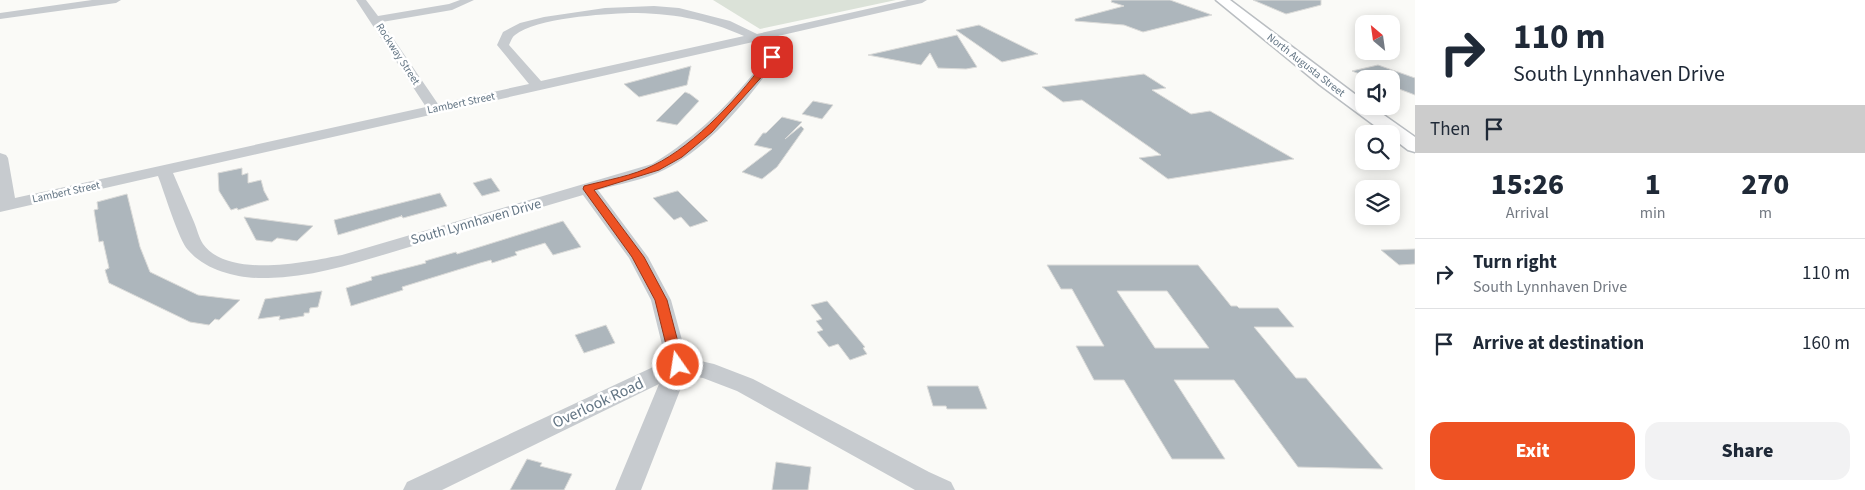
<!DOCTYPE html>
<html lang="en">
<head>
<meta charset="utf-8">
<style>
  :root { --surface:#fff; --page:#f2f2f3; --text:#1f2937; --muted:#747a83; --line:#e0e1e3; --accent:#ee5223 }
  body { margin:0; font-family:"Source Sans 3",sans-serif; background:var(--page); color:var(--text); height:100vh; display:flex; flex-direction:column; font-size:19px; white-space:nowrap }
  * { box-sizing:border-box; margin:0 }
  p { font-size:16px; color:var(--muted) }
  .icon { flex:none; width:28px; height:28px; fill:none; stroke:currentColor; stroke-width:2; stroke-linecap:round; stroke-linejoin:round }
  .map { position:relative; flex:1; overflow:hidden }
  .sheet { display:flex; flex-direction:column; background:var(--surface); width:450px }
  .sheet>* { flex:none }
  .guide { background:#fff; color:var(--text); overflow:hidden }
  .needle { width:32px; rotate:331deg }
  .buttons { position:absolute; left:1355px; top:15px; display:grid; gap:10px }
  .buttons a { display:grid; place-items:center; width:45px; height:45px; border-radius:10px; background:var(--surface); box-shadow:0 2px 12px #0003; font-size:25px }
  .pin { position:absolute; display:grid; place-items:center; width:42px; height:42px; color:#fff; margin:-21px; border-radius:10px; box-shadow:0 2px 8px #0006 }
  .me { position:absolute; width:55px; margin:-28px; rotate:347deg; stroke-linejoin:round; filter:drop-shadow(0 0 4px #0008) }
  .turn { display:flex; align-items:center; gap:18px; height:105px; padding:0 15px; font-size:22px }
  .turn .icon { width:65px; height:65px; stroke-width:2.5 }
  .turn b { display:block; font-size:35px; line-height:42px }
  .then { display:flex; align-items:center; height:48px; padding:0 15px; background:#0003; gap:10px; font-size:19px }
  .eta { display:flex; justify-content:space-evenly; align-items:center; height:85px; text-align:center }
  .eta b { font-size:30px; font-weight:800; line-height:35px }
  .action { display:flex; gap:10px; margin-top:auto; padding:10px 15px }
  .action a { flex:1; height:58px; border-radius:15px; background:var(--accent); color:#fff; font-size:20px; font-weight:800; line-height:58px; text-align:center }
  .action a+a { background:var(--page); color:var(--text) }
  ul { padding:0; list-style:none }
  li { display:flex; align-items:center; gap:15px; height:70px; padding:0 15px; border-top:1px solid var(--line) }
  li div { flex:1 }
  li b { display:block; font-size:19px }
  li em { font-style:normal }
  main { display:flex; flex:1; min-height:0 }
  .map>svg:first-child { display:block }
  .green { fill:#dbe2d8 }
  .building { fill:#adb6bc; stroke:#dbdbd9; fill-rule:evenodd }
  .lines { fill:none; stroke-linecap:round; stroke-linejoin:round }
  .major-casing { stroke:#babec2; stroke-width:3 }
  .minor { fill:#c7cbcf; fill-rule:evenodd }
  .major { fill:#fff; fill-rule:evenodd }
  .route { fill:#ee5223; stroke:#9b3517 }
  .labels { text-anchor:middle; dominant-baseline:central; stroke-width:5; stroke-linejoin:round; paint-order:stroke }
  .far-street-label { font-size:11px; fill:#637584; stroke:#fff }
  .street-label { font-size:14px; fill:#637584; stroke:#fff }
  .near-street-label { font-size:16px; fill:#637584; stroke:#fff }
</style>
</head>
<body>
<main>
<div class="map">
<svg width="1415" height="490" viewBox="0 0 1415 490">
  <rect width="100%" height="100%" fill="#fafaf7"/>
  <path class="green" d="M713,0H896L760,29Z"/>
  <path class="building" d="M1112,0H1170L1212,15L1143,32L1124,25L1075,21V19L1124,6L1111,2Z
    M1253,0H1321V5L1286,14Z
    M979,25L1038,54L1002,62L956,30Z
    M957,35L977,67L966,69L938,68L930,53L921,65L868,55Z
    M1378,65L1415,78V95L1391,86V79H1372L1352,71Z
    M691,66L687,85L639,97L624,84Z
    M1144,74L1166,88L1152,90L1191,114L1210,111L1294,159L1168,179L1139,158L1161,155L1082,100L1063,102L1042,87Z
    M685,92L690,94L699,101L677,125L656,121Z
    M813,101L833,105L822,119L802,114Z
    M782,117L802,122L785,139L801,126L804,129L777,167L762,179L742,172L772,149L754,145L763,133H766Z
    M242,168V175L248,173V183L261,180L264,191L269,200L238,210L237,208L231,210L219,191L218,173Z
    M491,178L500,191L482,196L473,183Z
    M677,191H678L708,221L690,227L681,217L674,220L653,198Z
    M440,193L447,206L403,218L401,215L402,216L338,235L334,220Z
    M127,194L140,247L150,272L198,295L240,300L219,320L215,319L209,325L190,322L109,283L105,270L109,268L103,241L99,242L94,210L98,209L97,202Z
    M244,217L313,226L297,241L277,238L272,242L256,240Z
    M563,221L581,247L553,255L545,243L515,252L517,255L492,263L491,260L480,263L402,287L403,290L351,306L346,288L372,280L371,277L426,263L425,261L456,252L457,254Z
    M1415,249V264L1399,265L1381,250Z
    M1047,265H1198L1231,306H1237L1239,308H1278L1294,327H1254L1296,378H1306L1383,469L1298,467L1234,380H1174L1225,459H1172L1124,380H1094L1076,346H1104L1072,289H1061ZM1117,291H1167L1209,348H1155Z
    M322,291L318,307L310,308L309,313H304V316L279,320L280,316L258,319L265,299Z
    M827,301L865,347L863,348L867,354L850,360L838,344L829,347L817,332L823,330L816,321L822,319L811,305Z
    M606,325L615,343L584,353L575,335Z
    M927,386H978L987,409H947L946,406H933Z
    M527,459L542,463L540,466L572,474L564,490H510Z
    M776,462L811,467L808,490H772Z"/>
  <g class="lines">
    <defs>
      <path id="major" d="M1216,0H1230L1364,101V106H1371L1415,137V152L1408,150L1391,137V134H1386L1320,85Z"/>
    </defs>
    <use href="#major" class="major-casing"/>
    <path class="minor" d="M92,0H121L116,3L0,19V13Z
      M356,0H366L378,16L449,4L460,0H474L452,10L382,22L438,104L529,84L497,45L503,32L520,23L544,17L605,8L654,6L679,8L730,21L757,34L907,0H927L922,3L765,39L773,46L778,57C752,96 707,150 664,170C644,180 619,184 598,190L648,257L671,300L687,358L714,364L753,379L929,472L951,482L955,490H915L737,391L703,378L686,375L641,490H615L659,384L442,490H403L407,482L666,361L651,300L629,258L583,195C528,211 472,228 416,245C368,259 319,277 268,278C241,279 207,272 188,250C179,241 164,191 158,176L0,212V153L6,155L8,158L15,198L426,107ZM630,13C671,13 706,19 744,36L541,81L509,45C511,41 512,37 515,35C536,18 603,14 630,13ZM753,42L762,48L766,57C735,99 697,137 652,164L342,255C307,262 228,279 203,244C199,238 197,229 194,222C187,206 180,189 173,173Z"/>
    <use href="#major" class="major"/>
  </g>
  <path class="route" d="M769,55L776,57L767,71L712,132L682,157L659,170L594,190L644,257L667,300L684,365L682,369H673L671,365L655,300L632,257L583,189L584,186C607,180 633,176 654,165C694,146 745,92 769,55Z"/>
  <g class="labels">
    <g class="far-street-label">
      <text transform="translate(398 54) rotate(57)">Rockway Street</text>
      <text transform="translate(1306 65) rotate(38)">North Augusta Street</text>
      <text transform="translate(461 103) rotate(-12)">Lambert Street</text>
      <text transform="translate(66 192) rotate(-12)">Lambert Street</text>
    </g>
    <g class="street-label">
      <text transform="translate(476 222) rotate(-16)">South Lynnhaven Drive</text>
    </g>
    <g class="near-street-label">
      <text transform="translate(598 403) rotate(-25)">Overlook Road</text>
    </g>
  </g>
</svg>
<div class="buttons">
<a><svg class="needle" viewBox="-14 -14 28 28"><path d="M0-13l5 13h-10z" fill="#e53935"/><path d="M0 13l5-13h-10z" fill="#747a83"/></svg></a>
<a><svg class="icon" aria-label="sound" viewBox="0 0 24 24"><path d="M4 9h4l5-4v14l-5-4H4zM17 9q2 3 0 6"/></svg></a>
<a><svg class="icon" aria-label="search" viewBox="0 0 24 24"><circle cx="10" cy="10" r="6"/><path d="M15 15l6 6"/></svg></a>
<a><svg class="icon" aria-label="layers" viewBox="0 0 24 24"><path d="M12 4l9 5-9 5-9-5zM3 14l9 5 9-5"/></svg></a>
</div>
<div class="pin" style="left:772px;top:57px;background:#d93025"><svg class="icon" aria-label="arrive" viewBox="0 0 24 24"><path d="M6 21V4h12l-3 4 3 4H6"/></svg></div>
<svg class="me" style="left:678px;top:365px" viewBox="-20 -20 40 40"><circle r="17" fill="#ee5223" stroke="#fff" stroke-width="3"/><path d="M0-11L8 9 0 5-8 9z" fill="#fff"/></svg>
</div>
<section class="sheet">
<div class="guide">
<div class="turn"><svg class="icon" aria-label="right" viewBox="0 0 24 24"><path d="M7 20v-9h11M14 6l5 5-5 5"/></svg><div><b>110 m</b>South Lynnhaven Drive</div></div>
<div class="then">Then<svg class="icon" aria-label="arrive" viewBox="0 0 24 24"><path d="M6 21V4h12l-3 4 3 4H6"/></svg></div>
</div>
<div class="eta">
<div><b>15:26</b><p>Arrival</p></div>
<div><b>1</b><p>min</p></div>
<div><b>270</b><p>m</p></div>
</div>
<ul>
<li><svg class="icon" aria-label="right" viewBox="0 0 24 24"><path d="M7 20v-9h11M14 6l5 5-5 5"/></svg><div><b>Turn right</b><p>South Lynnhaven Drive</p></div><em>110 m</em></li>
<li><svg class="icon" aria-label="arrive" viewBox="0 0 24 24"><path d="M6 21V4h12l-3 4 3 4H6"/></svg><div><b>Arrive at destination</b></div><em>160 m</em></li>
</ul>
<div class="action"><a>Exit</a><a>Share</a></div>
</section>
</main>
</body>
</html>
